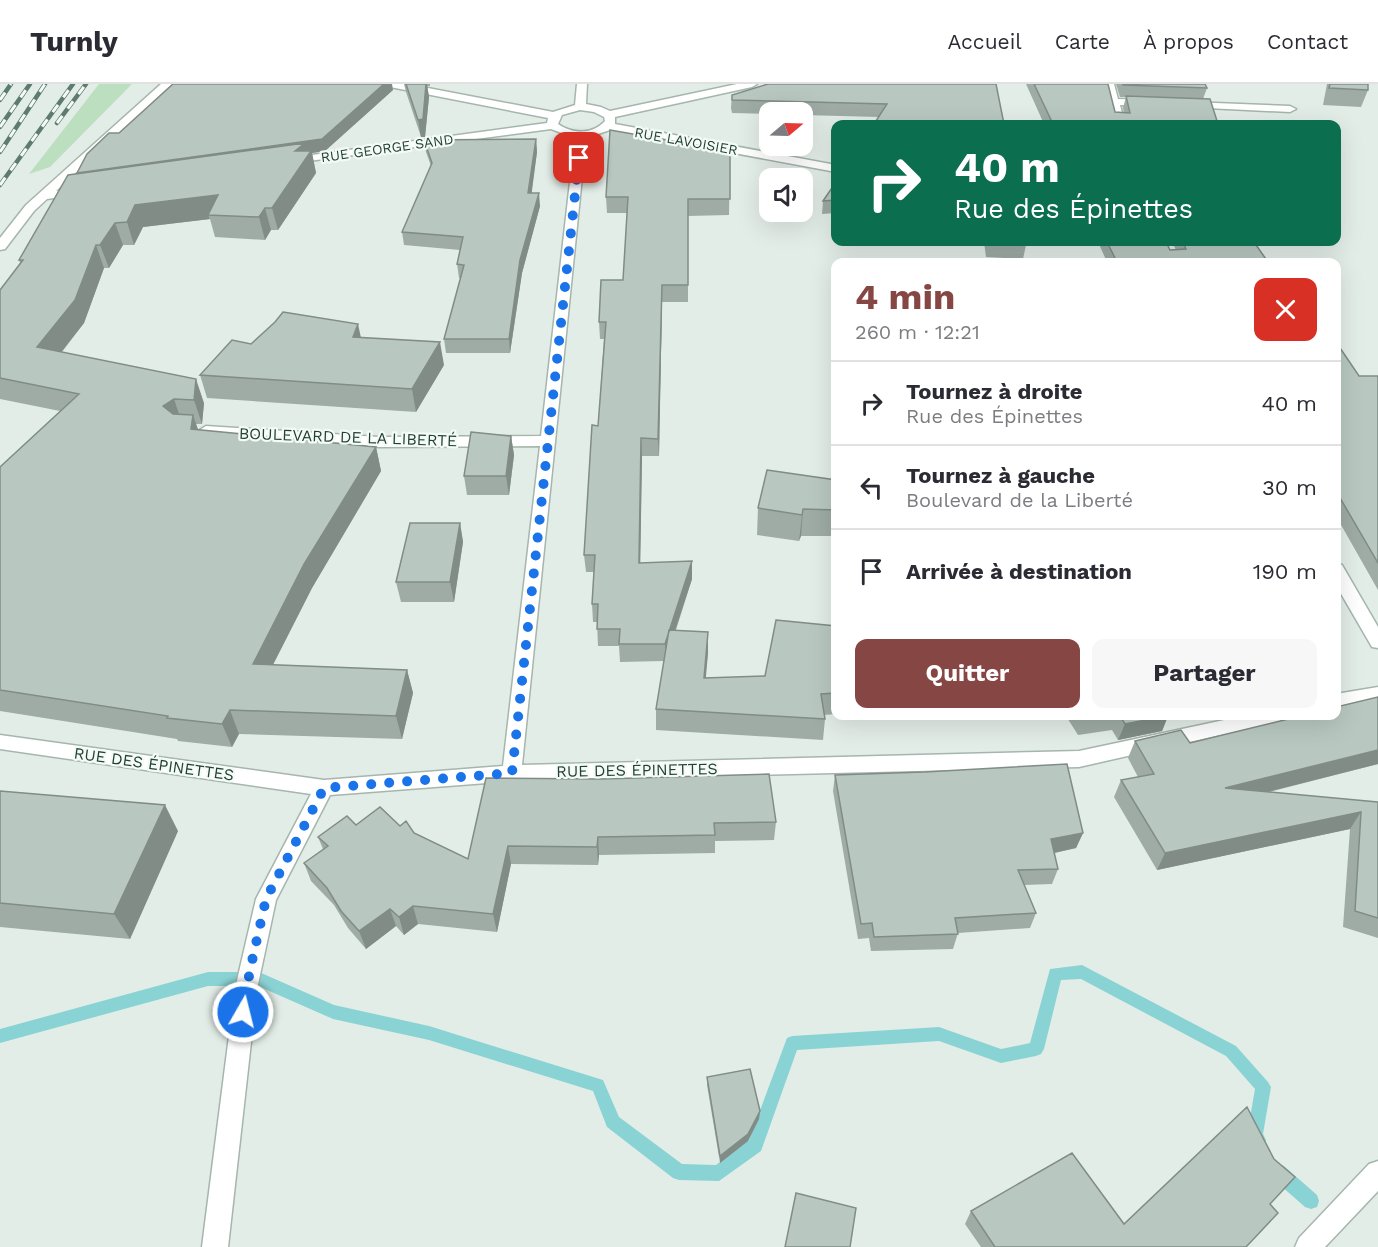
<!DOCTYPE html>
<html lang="fr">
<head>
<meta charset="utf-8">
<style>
  :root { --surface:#fff; --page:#f7f7f7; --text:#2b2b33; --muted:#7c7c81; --line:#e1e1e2; --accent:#864744 }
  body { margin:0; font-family:"Work Sans",sans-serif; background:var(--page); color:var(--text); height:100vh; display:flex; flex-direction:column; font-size:22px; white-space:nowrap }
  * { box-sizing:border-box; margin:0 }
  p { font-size:20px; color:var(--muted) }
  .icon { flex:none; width:33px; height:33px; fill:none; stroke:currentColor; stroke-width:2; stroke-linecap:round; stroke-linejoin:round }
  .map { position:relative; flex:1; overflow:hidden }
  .side { position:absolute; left:831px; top:174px; width:510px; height:462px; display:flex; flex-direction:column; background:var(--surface); border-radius:12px; box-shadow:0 6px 24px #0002 }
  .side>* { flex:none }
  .top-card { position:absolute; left:831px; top:36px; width:510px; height:126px; border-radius:12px; box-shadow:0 6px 24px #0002; background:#0b6e4f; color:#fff; overflow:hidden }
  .needle { width:39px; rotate:71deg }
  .controls { position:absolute; left:759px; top:18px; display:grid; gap:12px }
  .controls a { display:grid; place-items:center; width:54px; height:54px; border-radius:12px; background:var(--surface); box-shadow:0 6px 24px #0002; font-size:30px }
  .pin { position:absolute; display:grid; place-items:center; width:51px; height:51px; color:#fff; margin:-26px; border-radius:12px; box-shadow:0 3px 9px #0006 }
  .me { position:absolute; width:66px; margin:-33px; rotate:8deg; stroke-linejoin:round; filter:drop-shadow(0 0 4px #0008) }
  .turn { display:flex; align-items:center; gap:21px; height:126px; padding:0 24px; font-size:27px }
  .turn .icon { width:78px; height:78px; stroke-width:2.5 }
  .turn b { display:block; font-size:42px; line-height:51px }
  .round { display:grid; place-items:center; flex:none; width:63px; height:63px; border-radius:12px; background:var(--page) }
  .headline { display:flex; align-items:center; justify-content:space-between; height:102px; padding:0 24px }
  h1 { font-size:36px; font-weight:700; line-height:45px; color:var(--accent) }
  .primary-button { display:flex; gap:12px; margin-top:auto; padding:12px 24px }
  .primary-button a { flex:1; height:69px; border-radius:12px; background:var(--accent); color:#fff; font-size:24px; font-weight:700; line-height:69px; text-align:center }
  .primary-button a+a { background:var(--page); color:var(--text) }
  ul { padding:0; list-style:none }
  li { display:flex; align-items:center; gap:18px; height:84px; padding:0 24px; border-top:2px solid var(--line) }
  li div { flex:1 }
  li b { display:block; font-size:22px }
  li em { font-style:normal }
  header { display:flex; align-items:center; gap:36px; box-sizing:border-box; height:84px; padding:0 30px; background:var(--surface); border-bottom:2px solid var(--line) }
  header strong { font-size:28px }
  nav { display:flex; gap:33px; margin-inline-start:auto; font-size:21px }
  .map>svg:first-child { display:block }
  .green { fill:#bcdfc0 }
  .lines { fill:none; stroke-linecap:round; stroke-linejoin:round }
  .stream { fill:#8ad3d4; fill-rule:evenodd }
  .minor-casing { stroke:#a5b6ad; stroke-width:3 }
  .minor { fill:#fff; fill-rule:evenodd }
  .rail-casing { stroke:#5d7b6f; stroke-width:4.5 }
  .rail { stroke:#f4faf6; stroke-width:3; stroke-dasharray:9; stroke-linecap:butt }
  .wall { fill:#9eaca5 }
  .shaded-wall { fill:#818c86 }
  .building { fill:#b8c8c0; stroke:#818c86; stroke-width:1.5 }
  .route { stroke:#1a73e8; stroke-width:10; stroke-dasharray:0 18 }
  .labels { text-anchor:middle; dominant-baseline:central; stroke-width:4.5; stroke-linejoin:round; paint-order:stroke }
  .far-street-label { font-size:14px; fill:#224033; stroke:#f4faf6 }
  .street-label { font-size:16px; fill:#224033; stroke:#f4faf6 }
</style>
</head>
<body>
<header>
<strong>Turnly</strong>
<nav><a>Accueil</a><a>Carte</a><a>À propos</a><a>Contact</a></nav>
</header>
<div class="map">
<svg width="1378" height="1163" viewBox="0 0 1378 1163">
  <rect width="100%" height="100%" fill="#e3ede7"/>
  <path class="green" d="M99,0H132L50,83L29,90Z"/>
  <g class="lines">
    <path class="stream" d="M1082,881L1236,962L1268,998L1271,1003L1263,1050L1266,1056L1264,1062L1258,1064L1252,1062L1247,1051L1255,1005L1226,972L1081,895L1061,896L1044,965L1041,970L1036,972L1001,979L939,957L797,966L761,1067L719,1097L679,1096L673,1094L607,1043L593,1007L429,956L333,935L258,902H208L0,959V945L208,888H259L334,921L429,942L603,996L619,1033L682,1080L716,1081L749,1056L787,954L792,952L939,943L1001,965L1030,959L1050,885Z
      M1278,1080L1284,1082L1317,1111L1319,1117L1317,1123L1311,1125L1305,1123L1272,1094L1270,1088L1272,1082Z"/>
    <defs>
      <path id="minor" d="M161,0H172L56,107L79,103L85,107L83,110L47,115L34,127L5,165L0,166V154L26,121Z
        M385,0H407L553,28L575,21L577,0H587L586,20L601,23L610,27L737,0H757L752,3L615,33V40L836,81V88L610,46L586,54L522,681L1079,667L1243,632H1282L1280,637L1273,639L1079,683L512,697L330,711L276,816L257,905L228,1163H202L235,905L256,815L311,710L0,665V651L324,696L503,682L540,362L379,363L206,352L198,347L206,342L379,353L541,352L575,54L551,45L286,80V76L290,74L547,39L548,34L390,3ZM580,26L594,28L604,33L605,37C592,51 573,50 558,40L562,31Z
        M1104,0H1114L1118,15L1147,16L1152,19L1147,22L1120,21L1125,40H1114Z
        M1190,18L1290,22L1296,25L1290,28L1186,23L1185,21Z
        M1336,479L1342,481L1378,543V564L1372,563L1336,501Z
        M1378,603V617L1336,624V610Z
        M1378,1077V1107L1325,1163H1295L1299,1154L1369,1080Z"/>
    </defs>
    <use href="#minor" class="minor-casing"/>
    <use href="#minor" class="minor"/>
    <defs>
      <path id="rail" d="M0,16L11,0
        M57,39L86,0
        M0,43L30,0
        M0,68L45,0
        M0,101L73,0"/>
    </defs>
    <use href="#rail" class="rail-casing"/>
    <use href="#rail" class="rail"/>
  </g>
  <path class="wall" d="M404,0H430V2H427L429,13L425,53H421L406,8Z
    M996,0L879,33L802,31V28H770V30L732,29L731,24L732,11Z
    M1026,0H1108L1115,28L1124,29L1123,24L1126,13H1120L1116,0H1205L1207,4L1203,15L1218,40H1044Z
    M1327,0H1368V6L1361,23L1323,21Z
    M393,6L325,67L312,69L316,89L278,146H271L265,156L215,153L210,135L143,143L134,161H123L109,184H104L84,239L62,268L204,319L202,340H196L198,346L376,363L381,387L312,504L273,581L407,586L413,609L402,655L239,650L232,663L178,657L177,655L0,627V383L60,327L0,315V206L20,179L19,176L78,90L119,49Z
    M536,55L537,68L531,109L540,122L522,189L510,269H446L444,255L461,194H459L457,180L460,166L404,161L402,148L431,82L426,68L424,56Z
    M730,67L729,131L688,132V218H662L659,372H642L640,479L692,495L676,546L708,569L705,594L765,592L836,542V630L824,631L825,635L823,656L656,646V625L664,577L620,578L619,562H598L597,538H593L592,520L594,488H586L584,471L598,342L604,255H600L599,238L623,196L627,129H607L606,113Z
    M836,98V129L822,130L823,117Z
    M984,158H1025L1026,161L1023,175L986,173Z
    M1098,158H1166L1170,166H1176L1172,158H1254L1268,178H1107Z
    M361,254L444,281L416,328L207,314L200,291L251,260Z
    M1336,258L1359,292H1378V506L1336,432Z
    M511,352L514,371L509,411H467L464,392Z
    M836,396V452H801L799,457L757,451L758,424Z
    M460,439L463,458L454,518H401L396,498Z
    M1378,613V680L1269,708L1378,718V854L1343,843L1350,745L1157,786L1114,713L1121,696L1138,693L1128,674L1135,657L1190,659Z
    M1066,632H1168L1162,647L1118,656L1112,646L1078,651Z
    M835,691L1083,749L1076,764L1054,769L1058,785L1052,800L1024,801L1036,829L1030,844L958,849L953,865L871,867L869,854L858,855L833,707Z
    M486,694L776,738L774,756L715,757V769L599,771L598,781L511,780L497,848L418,840L404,851L396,842L366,865L348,844L334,821L311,797L304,779L323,765L318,753L356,741L400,742L468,775Z
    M0,707L178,747L130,855L0,843Z
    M707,993L760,1027L759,1035L748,1057L720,1079L707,1001Z
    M1270,1120L1246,1163H981L965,1140L971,1127L1124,1140Z"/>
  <path class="shaded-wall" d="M384,0H392L393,6L325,67L312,69L316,89L278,146L272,124L300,84L82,101L77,89Z
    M426,0H427L429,13L425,53H421L418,36Z
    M536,55L537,68L530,122L528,109Z
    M539,109L540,122L522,189L510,269L509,255L520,176Z
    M218,111L208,131L210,135L143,143L134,161L127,138L135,121Z
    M265,124L271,146L265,156L259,133Z
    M115,139L123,161L109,184L100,161Z
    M96,161L104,184L84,239L47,286L37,263Z
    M662,201V218L659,372L658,355Z
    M358,240L363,263L353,253Z
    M440,258L444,281L416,328L412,305Z
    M196,295L204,319L202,340L194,316Z
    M174,315L182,339L163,322Z
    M193,331L201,354L191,345Z
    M511,352L514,371L509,411L506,392Z
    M641,354L642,372L640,496L639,479Z
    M376,363L381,387L312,504L261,604L253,580L304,480Z
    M803,425L801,452L799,457L802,431Z
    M460,439L463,458L454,518L450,498Z
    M692,477V495L665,577V560Z
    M708,548V569L704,615V594Z
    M407,586L413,609L402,655L396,632Z
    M230,626L239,650L232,663L222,640Z
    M1166,632H1168L1162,647L1118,656L1125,640Z
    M1378,666V680L1216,721L1225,704Z
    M165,721L178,747L130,855L114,830Z
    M1361,728L1350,745L1157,786L1165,769Z
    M1083,749L1076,764L1045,771L1051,755Z
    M598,753L599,771L598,781L597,763Z
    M508,762L511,780L497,848L493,830Z
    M413,822L418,840L404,851L399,833Z
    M390,825L396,842L366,865L359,847Z
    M760,1027L759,1035L748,1057L720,1079V1072Z"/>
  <path class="building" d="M173,0H384L322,55L77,89L87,70L109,49H119Z
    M406,0H426L423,35L418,36Z
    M768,0H996L1004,40H874L887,20L732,16V11Z
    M1034,0H1108L1115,28L1130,29L1126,12L1210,15L1218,40L1204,39V40H1053Z
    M1123,0H1205L1207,4L1123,1Z
    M1330,0H1368V6L1329,4Z
    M610,46L730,67V115H688V201H662L658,355L641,354L639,479L692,477L665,560H619L620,545H597L598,520H592L595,471H584L592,341L598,342L606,238H599L601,196H623L628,113H606Z
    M536,55L528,109H539L520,176L509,255H444L464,181L457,180L463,153L402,148L432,79L424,56Z
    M305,59L295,67H311L272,124H265L259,133L208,131L218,111L135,121L127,138L115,139L100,161H96L75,216L37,263L196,295L194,316L174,315L163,322L173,330L193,331L191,345L376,363L304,480L253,580L407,586L396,632L230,626L222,640L167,634L168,632L0,606V383L79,310L0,294V206L23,176H19L68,91Z
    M836,98V116L823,117Z
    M988,158H1025L1026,161L988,159Z
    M1107,158H1166L1170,166L1186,165L1183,158H1254L1268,178H1117Z
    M283,228L358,240L353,253L440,258L412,305L200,291L232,256L251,260L275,238Z
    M1336,258L1359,292H1378V479L1336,407Z
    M471,348L511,352L506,392H464Z
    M767,386L836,396V426L803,425L802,431L758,424Z
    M410,439H460L450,498H396Z
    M776,536L836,542V609L821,610L825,635L656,625L669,546L708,548L704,594L765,592Z
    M1378,613V666L1225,704L1378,718V834L1355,827L1361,728L1165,769L1121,696L1154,690L1135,657L1181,646L1190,659L1301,632H1336V623Z
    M1082,632H1105L1083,635Z
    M1120,632H1166L1125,640Z
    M1067,680L1083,749L1051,755L1058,785L1018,786L1036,829L955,834L958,850L874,853L872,839L861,840L835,691L925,688Z
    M769,690L776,738L714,739L715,751L598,753L597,763L508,762L493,830L413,822L399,833L390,825L359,847L341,827L327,804L304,779L328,762L318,753L347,732L356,741L380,723L400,742L406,737L414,749L468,775L486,694L601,695Z
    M0,707L165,721L114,830L0,819Z
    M750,985L760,1027L748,1050L720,1072L707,993Z
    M1247,1023L1274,1075L1295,1093L1270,1120L1278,1129L1246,1163H995L971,1127L1072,1069L1124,1140Z
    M796,1109L856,1124L850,1163H785Z"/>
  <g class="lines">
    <path class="route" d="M243,928L250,886L266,815L324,704L512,689L579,74"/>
  </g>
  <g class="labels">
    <g class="far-street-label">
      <text transform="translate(686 57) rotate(10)">RUE LAVOISIER</text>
      <text transform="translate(387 64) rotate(-8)">RUE GEORGE SAND</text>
    </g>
    <g class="street-label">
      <text transform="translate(348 353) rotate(2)">BOULEVARD DE LA LIBERTÉ</text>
      <text transform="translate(154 680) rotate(8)">RUE DES ÉPINETTES</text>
      <text transform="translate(637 686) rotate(-1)">RUE DES ÉPINETTES</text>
    </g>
  </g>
</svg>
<div class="controls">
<a><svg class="needle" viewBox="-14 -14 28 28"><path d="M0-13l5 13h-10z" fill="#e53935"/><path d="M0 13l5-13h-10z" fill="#7c7c81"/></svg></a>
<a><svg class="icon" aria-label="sound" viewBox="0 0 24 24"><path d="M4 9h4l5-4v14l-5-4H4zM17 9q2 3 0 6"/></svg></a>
</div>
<div class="pin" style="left:579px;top:74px;background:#d93025"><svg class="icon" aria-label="arrive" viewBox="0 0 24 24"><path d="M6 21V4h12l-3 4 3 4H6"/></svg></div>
<svg class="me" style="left:243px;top:928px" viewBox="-20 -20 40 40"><circle r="17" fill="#1a73e8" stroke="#fff" stroke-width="3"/><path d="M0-11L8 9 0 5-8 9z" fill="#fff"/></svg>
<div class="top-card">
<div class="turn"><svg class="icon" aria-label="right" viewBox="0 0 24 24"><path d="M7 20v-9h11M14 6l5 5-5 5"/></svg><div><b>40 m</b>Rue des Épinettes</div></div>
</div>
<section class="side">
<div class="headline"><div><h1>4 min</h1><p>260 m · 12:21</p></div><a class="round" style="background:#d93025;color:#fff"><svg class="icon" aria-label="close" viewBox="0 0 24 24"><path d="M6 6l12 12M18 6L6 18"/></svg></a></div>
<ul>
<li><svg class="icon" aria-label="right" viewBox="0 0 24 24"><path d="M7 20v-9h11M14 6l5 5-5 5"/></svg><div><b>Tournez à droite</b><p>Rue des Épinettes</p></div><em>40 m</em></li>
<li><svg class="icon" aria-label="left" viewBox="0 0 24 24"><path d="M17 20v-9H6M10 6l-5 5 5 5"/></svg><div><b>Tournez à gauche</b><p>Boulevard de la Liberté</p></div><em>30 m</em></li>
<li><svg class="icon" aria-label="arrive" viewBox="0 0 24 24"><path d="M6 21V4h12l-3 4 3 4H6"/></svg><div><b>Arrivée à destination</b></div><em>190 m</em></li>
</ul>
<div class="primary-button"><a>Quitter</a><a>Partager</a></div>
</section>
</div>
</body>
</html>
